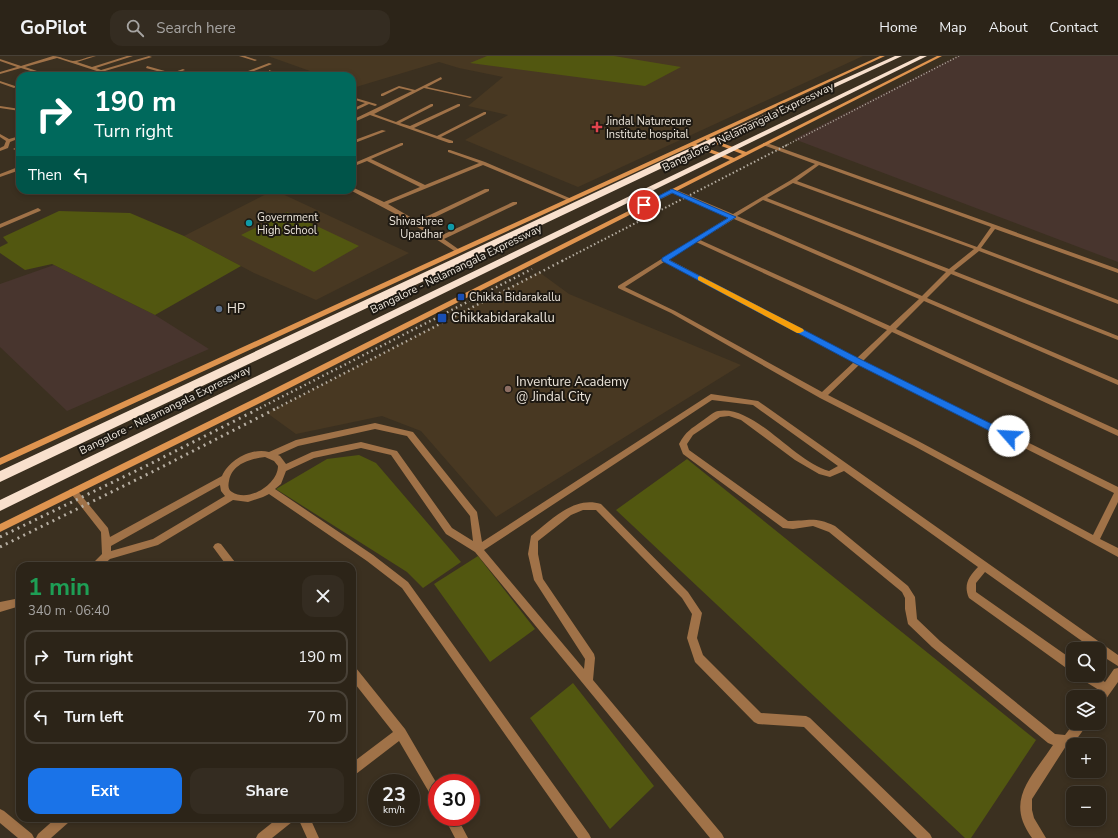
<!DOCTYPE html>
<html lang="en">
<head>
<meta charset="utf-8">
<style>
  :root { --surface:#2c2418; --page:#342c21; --text:#f1f3f6; --muted:#a6a4a2; --line:#484137; --accent:#1a73e8 }
  body { margin:0; font-family:"Nunito Sans",sans-serif; background:var(--page); color:var(--text); height:100vh; display:flex; flex-direction:column; font-size:15px; white-space:nowrap }
  * { box-sizing:border-box; margin:0 }
  p { font-size:13px; color:var(--muted) }
  .icon { flex:none; width:22px; height:22px; fill:none; stroke:currentColor; stroke-width:2; stroke-linecap:round; stroke-linejoin:round }
  .map { position:relative; flex:1; overflow:hidden }
  .details { position:absolute; left:16px; top:506px; width:340px; height:260px; display:flex; flex-direction:column; background:var(--surface); border-radius:12px; box-shadow:0 2px 6px #0003,0 0 0 1px var(--line) }
  .details>* { flex:none }
  .hud { position:absolute; left:16px; top:16px; width:340px; height:122px; border-radius:12px; box-shadow:0 2px 6px #0003,0 0 0 1px var(--line); background:#00695c; color:#fff; overflow:hidden }
  .buttons { position:absolute; left:1066px; top:586px; display:grid; gap:8px }
  .buttons a { display:grid; place-items:center; width:40px; height:40px; border-radius:8px; background:var(--surface); box-shadow:0 2px 6px #0003,0 0 0 1px var(--line); font-size:20px }
  .speed { position:absolute; left:368px; top:718px; display:flex; gap:8px; font-size:20px; font-weight:700; text-align:center }
  .speed>* { display:grid; place-content:center; width:52px; height:52px; border-radius:50%; background:var(--surface); box-shadow:0 2px 6px #0003,0 0 0 1px var(--line); line-height:1 }
  .speed small { font-size:10px; font-weight:400 }
  .speed .limit { border:6px solid #d22; background:#fff; color:#111 }
  .pin { position:absolute; display:grid; place-items:center; width:34px; height:34px; color:#fff; margin:-17px; border:2px solid #fff; border-radius:50%; box-shadow:0 1px 4px #0007 }
  .me { position:absolute; width:44px; margin:-22px; rotate:296deg; stroke-linejoin:round; filter:drop-shadow(0 0 3px #0008) }
  .turn { display:flex; align-items:center; gap:14px; height:84px; padding:0 12px; font-size:18px }
  .turn .icon { width:52px; height:52px; stroke-width:2.5 }
  .turn b { display:block; font-size:28px; line-height:34px }
  .then { display:flex; align-items:center; height:38px; padding:0 12px; background:#0003; gap:8px; font-size:15px }
  .round { display:grid; place-items:center; flex:none; width:42px; height:42px; border-radius:12px; background:var(--page) }
  .headline { display:flex; align-items:center; justify-content:space-between; height:68px; padding:0 12px }
  h1 { font-size:24px; font-weight:700; line-height:30px; color:#1e9e55 }
  .primary-button { display:flex; gap:8px; margin-top:auto; padding:8px 12px }
  .primary-button a { flex:1; height:46px; border-radius:12px; background:var(--accent); color:#fff; font-size:16px; font-weight:700; line-height:46px; text-align:center }
  .primary-button a+a { background:var(--page); color:var(--text) }
  ul { padding:0; list-style:none }
  li { display:flex; align-items:center; gap:12px; height:54px; margin:0 8px 6px; padding:0 4px; border:2px solid var(--line); border-radius:12px }
  li div { flex:1 }
  li b { display:block; font-size:15px }
  li em { font-style:normal }
  header { display:flex; align-items:center; gap:24px; box-sizing:border-box; height:56px; padding:0 20px; background:var(--surface); border-bottom:1px solid var(--line) }
  header strong { font-size:19px }
  nav { display:flex; gap:22px; margin-inline-start:auto; font-size:14px }
  .search { width:280px; height:36px; background:var(--page); display:flex; align-items:center; gap:10px; box-sizing:border-box; padding:0 14px; border-radius:12px; color:var(--muted); font-size:15px }
  .map>svg:first-child { display:block }
  .industrial { fill:#48352e }
  .built { fill:#483822 }
  .green { fill:#525710 }
  .lines { fill:none; stroke-linecap:round; stroke-linejoin:round }
  .street { fill:#a07248; fill-rule:evenodd }
  .secondary { fill:#df944f; fill-rule:evenodd }
  .highway { fill:#f8e0cd; fill-rule:evenodd }
  .rail-far3 { stroke:#b5ada1; stroke-width:1.5; stroke-dasharray:1 2; stroke-linecap:butt }
  .rail-far2 { stroke:#b5ada1; stroke-width:2; stroke-dasharray:1.5 2.5; stroke-linecap:butt }
  .rail-far1 { stroke:#b5ada1; stroke-width:2.5; stroke-dasharray:1.5 3.5; stroke-linecap:butt }
  .rail { stroke:#b5ada1; stroke-width:3; stroke-dasharray:2 4.5; stroke-linecap:butt }
  .route { fill:#1a73e8; stroke:#114b97 }
  .slow { fill:#f59e0b }
  .health-dot { fill:#e0444e; stroke:#1e1912; stroke-width:1.5 }
  .culture-dot { fill:#0f9aa8; stroke:#1e1912; stroke-width:1.5 }
  .transit-dot { fill:#1a4fb4; stroke:#1e1912; stroke-width:1.5 }
  .service-dot { fill:#5c6f8a; stroke:#1e1912; stroke-width:1.5 }
  .education-dot { fill:#8d6e63; stroke:#1e1912; stroke-width:1.5 }
  .labels { text-anchor:middle; dominant-baseline:central; stroke-width:4; stroke-linejoin:round; paint-order:stroke }
  .far-poi-label { font-size:11px; fill:#ebe4da; stroke:#1e1912; text-anchor:start }
  .far-street-label { font-size:11px; fill:#ebe4da; stroke:#1e1912 }
  .poi-label { font-size:13px; fill:#ebe4da; stroke:#1e1912; text-anchor:start }
</style>
</head>
<body>
<header>
<strong>GoPilot</strong>
<div class="search"><svg class="icon" aria-label="search" viewBox="0 0 24 24"><circle cx="10" cy="10" r="6"/><path d="M15 15l6 6"/></svg>Search here</div>
<nav><a>Home</a><a>Map</a><a>About</a><a>Contact</a></nav>
</header>
<div class="map">
<svg width="1118" height="782" viewBox="0 0 1118 782">
  <rect width="100%" height="100%" fill="#3b3020"/>
  <path class="industrial" d="M957,0H1118V206L794,83Z
    M54,209L155,259L209,293L67,355L0,291V228Z"/>
  <path class="built" d="M268,0H863L578,131L465,84L508,59L468,50L503,21L459,12L439,6L356,31L352,30V20H324Z
    M274,134L409,197L316,244L254,217L184,180Z
    M539,216L569,238L741,309L496,461L421,375L382,360L296,378L267,357Z"/>
  <path class="green" d="M487,0H614L681,11L645,30L470,7Z
    M59,155L130,157L184,180L241,210L155,259L52,208L25,214L0,197V191L8,187L3,181Z
    M287,156L359,190L314,216L241,179Z
    M359,399L376,407L461,506L423,532L407,516L276,433L327,403Z
    M687,403L1036,684L971,782H965L616,454Z
    M478,500L535,573L490,606L434,528Z
    M573,627L654,730L610,773L530,662Z"/>
  <g class="lines">
    <path class="street" d="M53,0C60,0 66,4 73,5C80,5 88,0 96,0L77,6L92,11L127,0H133L96,12L101,14L149,0L152,1L105,15L118,20H112L57,2L25,11L40,16L57,15L72,20H66L57,17L40,18L21,12L0,18V16L17,11L0,5V3L21,10Z
      M239,0H245L257,4L255,5Z
      M269,7L272,8L241,20H235Z
      M147,10L172,17L183,13L185,14L168,20L167,19L168,18L146,12Z
      M269,14L284,20H279L269,16Z
      M441,21L442,23L427,31L472,41L470,42L424,32L374,58L396,66L431,48H433V50L400,67L410,70L458,48H460V50L414,72L437,80L484,56H486V58L441,81L453,85V87H449L370,59L352,67V64L412,35L399,32L383,40H381V38L399,30L415,34Z
      M0,25L15,30L16,31L14,32L0,27Z
      M352,41L376,48L377,49L375,50L369,48L352,56V53L365,47L352,43Z
      M0,50L20,53V55L0,52Z
      M382,74L386,75L352,88V85Z
      M0,78L9,83L20,80V82L10,86L8,92L0,95V92L4,90L6,85L0,81Z
      M401,87H403V89L371,103L425,129L479,107L448,96V94H450L485,106L574,144L569,145L483,109L388,148L417,165L485,133H489V135L421,168L440,180L513,146H517V148L444,183L461,195L456,196L405,163L350,134H352V131L354,132L384,146L420,131L367,105L352,111V108Z
      M763,87H767L1118,213V217L995,173L981,192L1118,244V248L979,195L954,215L1118,280V284L951,218L927,242L1118,324V329L924,245L896,273L1118,374V380L892,276L863,305L1118,431V446L1100,483L1118,492V501L914,390L820,342L671,257L618,232V230L729,161L670,135V133H674L733,158L791,124L815,108L763,89ZM819,109L991,171L977,191L797,125ZM793,127L974,193L949,213L767,142ZM763,144L946,216L922,240L737,160ZM734,163L919,243L890,270L700,184ZM696,186L887,274L857,302L668,203ZM664,206L854,306L822,336L675,255L625,231ZM859,309L1114,437L1093,479L920,386L828,339Z
      M15,92L20,93V96L13,93Z
      M18,111H20V114L0,121V118Z
      M38,152L41,154L40,155L0,172V168Z
      M711,338L758,345L1118,599V610L1099,598V593H1093L985,516L976,527V536L1073,604V615L1069,614L969,542C963,529 969,520 978,511L844,415L830,421L819,418L795,404L741,364L729,360L720,361L693,379L687,388L689,394L788,465C809,465 814,460 835,470L908,530L915,541L917,563L940,585L1055,678L1065,679L1074,667H1087C1082,677 1076,686 1066,690L1032,743V754L1034,762L1046,782H1032C1004,744 1032,721 1053,689L1048,687L932,591L908,568L905,553V542L902,536L829,476L813,470L793,473L783,472L683,398L679,388C686,375 691,373 702,365C707,362 713,356 718,355C754,348 794,406 829,415L838,410L753,349L712,344L484,494L584,613L585,603L534,524L528,498L531,480C550,465 574,439 601,448L688,536L702,557L697,582L703,599L761,657L806,660L810,662L930,778L932,782H917L804,671L758,668L754,666L695,606L687,582L692,558L682,542L596,454H583L571,459L538,485V498L543,523L594,598L595,602L593,624L722,778L724,782H710L475,496L446,478L391,399L361,392L314,402L286,415L281,428L275,433L373,499L408,526L589,778L591,782H578L402,532L367,505L269,438L263,441L248,446L233,444L158,489L110,503L102,510H91L93,507L102,498L101,476L69,435L70,433H76L108,472L110,481L222,420C229,404 252,391 269,396L296,384L375,367L413,376L477,456L482,486ZM375,373L407,380L470,460L473,485L452,472L397,395L361,386L312,396L286,408L280,400L278,399L298,390ZM265,401L274,405L278,410C278,428 249,447 232,436C228,434 228,429 229,425C232,408 250,403 265,401ZM220,429L221,435L225,440L153,483L111,495V490Z
      M218,487L221,488L238,510H227L213,491L215,488Z
      M20,542V550L0,556V546Z
      M352,611L356,612L405,673L437,728V745L433,743L399,685L356,718L352,720V707L393,676L352,624Z
      M1118,612V626L1103,647L1099,648V641H1094L1099,634L1081,623L1080,619H1094L1105,626L1114,613Z
      M0,753L4,755L32,778L34,782H18L0,767Z
      M444,761H457L468,782H455Z
      M56,762H71L69,766L51,782H36L38,778Z
      M278,762H294L292,766L272,782H256L258,778Z
      M298,762H310L319,782H307Z"/>
    <path class="secondary" d="M880,0H885L709,82L746,96L937,0H942L272,341L0,476V468L266,337L730,104L692,90L0,409V402ZM706,83V84L742,98L734,102L696,88Z"/>
    <path class="highway" d="M895,0H902L679,104L0,426V415L673,100Z
      M920,0H927L0,455V444Z"/>
    <path class="rail-far3" d="M785,90L959,0"/>
    <path class="rail-far2" d="M562,205L787,89"/>
    <path class="rail-far1" d="M260,352L532,213
      M277,352L564,204"/>
    <path class="rail" d="M0,481L148,409L262,351
      M0,491L152,416L279,351"/>
  </g>
  <path class="route" d="M672,133L736,161L669,204L862,304L1012,378L1013,380L1012,383H1006L856,308L662,205V202L728,162L672,137L646,150L641,149Z"/>
  <path class="slow" d="M700,220L803,273L804,275L800,277H797L698,224V221Z"/>
  <path class="health-dot" d="M595 65h4v4h4v4h-4v4h-4v-4h-4v-4h4z"/>
  <g class="culture-dot">
    <circle cx="249" cy="167" r="4"/>
    <circle cx="451" cy="171" r="4"/>
  </g>
  <g class="transit-dot">
    <rect x="457" y="237" width="8" height="8" rx="2"/>
    <rect x="437" y="257" width="10" height="10" rx="2"/>
  </g>
  <circle class="service-dot" cx="219" cy="253" r="4"/>
  <circle class="education-dot" cx="508" cy="333" r="4"/>
  <g class="labels">
    <g class="far-poi-label">
      <text x="606" y="65">Jindal Naturecure<tspan x="606" dy="13">Institute hospital</tspan></text>
      <text x="257" y="161">Government<tspan x="257" dy="13">High School</tspan></text>
      <text x="443" y="165" text-anchor="end">Shivashree<tspan x="443" dy="13">Upadhar</tspan></text>
      <text x="469" y="241">Chikka Bidarakallu</text>
    </g>
    <g class="far-street-label">
      <text transform="translate(748 71) rotate(-26)">Bangalore - Nelamangala Expressway</text>
      <text transform="translate(456 213) rotate(-26)">Bangalore - Nelamangala Expressway</text>
      <text transform="translate(165 354) rotate(-26)">Bangalore - Nelamangala Expressway</text>
    </g>
    <g class="poi-label">
      <text x="227" y="253">HP</text>
      <text x="451" y="262">Chikkabidarakallu</text>
      <text x="516" y="326">Inventure Academy<tspan x="516" dy="15">@ Jindal City</tspan></text>
    </g>
  </g>
</svg>
<div class="buttons">
<a><svg class="icon" aria-label="search" viewBox="0 0 24 24"><circle cx="10" cy="10" r="6"/><path d="M15 15l6 6"/></svg></a>
<a><svg class="icon" aria-label="layers" viewBox="0 0 24 24"><path d="M12 4l9 5-9 5-9-5zM3 14l9 5 9-5"/></svg></a>
<a>+</a>
<a>−</a>
</div>
<div class="speed"><div>23<small>km/h</small></div><div class="limit">30</div></div>
<div class="pin" style="left:644px;top:149px;background:#d93025"><svg class="icon" aria-label="arrive" viewBox="0 0 24 24"><path d="M6 21V4h12l-3 4 3 4H6"/></svg></div>
<svg class="me" style="left:1009px;top:380px" viewBox="-20 -20 40 40"><circle r="19" fill="#fff"/><path d="M0-13L10 11 0 6-10 11z" fill="#1a73e8"/></svg>
<div class="hud">
<div class="turn"><svg class="icon" aria-label="right" viewBox="0 0 24 24"><path d="M7 20v-9h11M14 6l5 5-5 5"/></svg><div><b>190 m</b>Turn right</div></div>
<div class="then">Then<svg class="icon" aria-label="left" viewBox="0 0 24 24"><path d="M17 20v-9H6M10 6l-5 5 5 5"/></svg></div>
</div>
<section class="details">
<div class="headline"><div><h1>1 min</h1><p>340 m · 06:40</p></div><a class="round"><svg class="icon" aria-label="close" viewBox="0 0 24 24"><path d="M6 6l12 12M18 6L6 18"/></svg></a></div>
<ul>
<li><svg class="icon" aria-label="right" viewBox="0 0 24 24"><path d="M7 20v-9h11M14 6l5 5-5 5"/></svg><div><b>Turn right</b></div><em>190 m</em></li>
<li><svg class="icon" aria-label="left" viewBox="0 0 24 24"><path d="M17 20v-9H6M10 6l-5 5 5 5"/></svg><div><b>Turn left</b></div><em>70 m</em></li>
</ul>
<div class="primary-button"><a>Exit</a><a>Share</a></div>
</section>
</div>
</body>
</html>
